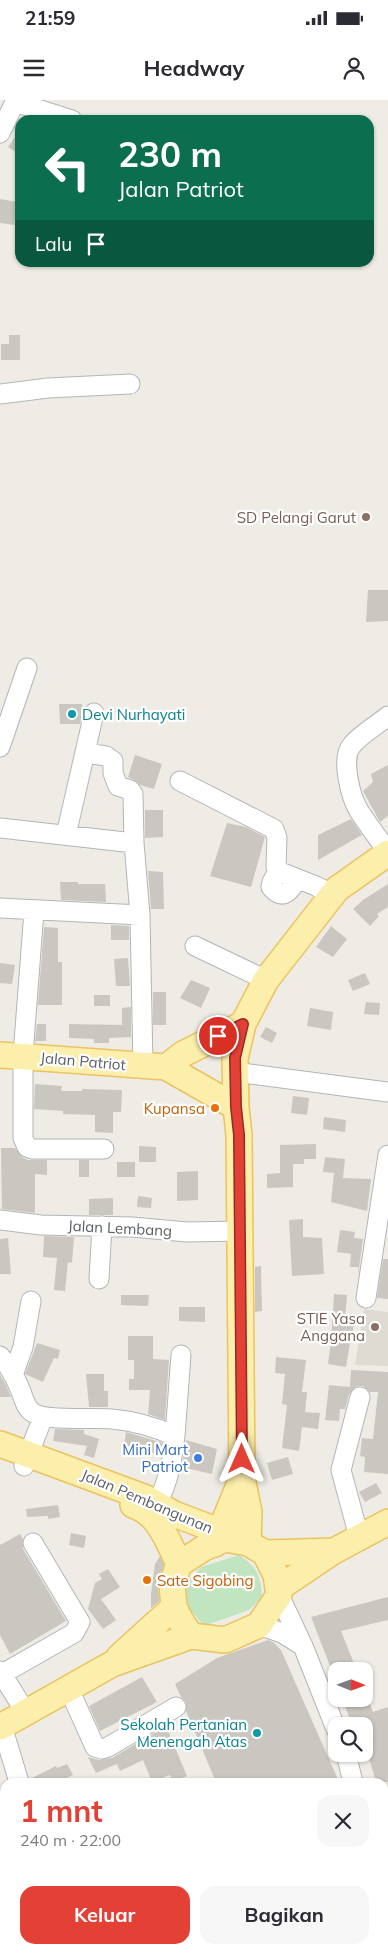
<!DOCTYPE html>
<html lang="id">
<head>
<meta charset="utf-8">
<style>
  :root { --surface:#fff; --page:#f7f7f7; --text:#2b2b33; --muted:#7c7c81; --accent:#e34136 }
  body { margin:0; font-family:Mulish,sans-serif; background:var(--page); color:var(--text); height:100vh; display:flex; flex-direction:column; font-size:19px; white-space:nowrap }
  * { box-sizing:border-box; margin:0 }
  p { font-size:16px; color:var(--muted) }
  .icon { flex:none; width:28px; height:28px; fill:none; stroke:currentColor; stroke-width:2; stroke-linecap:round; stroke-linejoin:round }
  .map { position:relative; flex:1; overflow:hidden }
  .sheet { position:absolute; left:0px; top:1678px; width:389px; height:176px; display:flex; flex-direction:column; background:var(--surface); border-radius:15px 15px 0 0; box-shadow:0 1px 4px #0004 }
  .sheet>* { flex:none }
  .hud { position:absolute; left:15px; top:15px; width:359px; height:152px; border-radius:15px; box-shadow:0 1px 4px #0004; background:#0b6e4f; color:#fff; overflow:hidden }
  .needle { width:32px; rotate:91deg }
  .buttons { position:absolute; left:328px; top:1562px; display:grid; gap:10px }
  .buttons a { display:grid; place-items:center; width:45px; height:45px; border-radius:10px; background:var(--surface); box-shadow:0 1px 4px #0004; font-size:25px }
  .pin { position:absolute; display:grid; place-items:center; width:42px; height:42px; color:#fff; margin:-21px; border:2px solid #fff; border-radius:50%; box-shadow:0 1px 5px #0007 }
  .me { position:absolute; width:55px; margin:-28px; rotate:0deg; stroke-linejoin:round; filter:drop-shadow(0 0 4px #0008) }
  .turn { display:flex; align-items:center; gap:18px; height:105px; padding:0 20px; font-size:22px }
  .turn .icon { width:65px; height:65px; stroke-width:2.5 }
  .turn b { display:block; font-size:35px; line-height:42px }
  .then { display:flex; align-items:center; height:48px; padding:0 20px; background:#0003; gap:10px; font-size:19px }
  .round { display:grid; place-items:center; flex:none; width:52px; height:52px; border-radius:15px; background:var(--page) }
  .head { display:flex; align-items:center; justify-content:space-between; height:85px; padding:0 20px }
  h1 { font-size:30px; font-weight:700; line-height:38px; color:var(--accent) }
  .primary-button { display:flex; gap:10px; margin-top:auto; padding:10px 20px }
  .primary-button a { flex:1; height:58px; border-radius:15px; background:var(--accent); color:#fff; font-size:20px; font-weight:700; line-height:58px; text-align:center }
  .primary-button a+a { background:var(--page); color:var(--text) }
  .status { display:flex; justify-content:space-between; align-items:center; height:35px; padding:0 25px; background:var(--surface); direction:ltr }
  .status svg { height:14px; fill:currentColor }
  header { display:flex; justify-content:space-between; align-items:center; height:65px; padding:0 20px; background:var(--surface); font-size:22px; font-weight:700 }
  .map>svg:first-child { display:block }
  .education { fill:#dedbd2 }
  .green { fill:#c2e5c1 }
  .building { fill:#cac7c1 }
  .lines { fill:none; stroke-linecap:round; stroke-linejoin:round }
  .minor-casing { stroke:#b2b5b9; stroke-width:21 }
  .major-casing { stroke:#ecc35f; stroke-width:28 }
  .minor { stroke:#fff; stroke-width:19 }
  .major { stroke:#fceeab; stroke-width:25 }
  .route-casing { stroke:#942a23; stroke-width:12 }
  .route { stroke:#e34136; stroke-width:9 }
  .education-dot { fill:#8d6e63; stroke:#fff; stroke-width:2 }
  .culture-dot { fill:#0f9aa8; stroke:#fff; stroke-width:2 }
  .food-dot { fill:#e8710a; stroke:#fff; stroke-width:2 }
  .shop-dot { fill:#3f7fe0; stroke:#fff; stroke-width:2 }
  .labels { text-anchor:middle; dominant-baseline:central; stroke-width:4.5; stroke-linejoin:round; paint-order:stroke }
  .education-label { font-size:15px; fill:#785e54; stroke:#fff; text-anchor:end }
  .culture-label { font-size:15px; fill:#0d838f; stroke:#fff; text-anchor:start }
  .street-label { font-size:15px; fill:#5c6064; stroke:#fff }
  .food-label { font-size:15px; fill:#c56008; stroke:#fff; text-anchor:end }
  .shop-label { font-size:15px; fill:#366cbe; stroke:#fff; text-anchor:end }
</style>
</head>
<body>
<div class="status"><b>21:59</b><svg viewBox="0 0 49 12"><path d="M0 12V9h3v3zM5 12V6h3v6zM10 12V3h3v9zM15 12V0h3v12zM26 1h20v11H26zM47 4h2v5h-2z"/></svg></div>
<header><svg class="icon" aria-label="menu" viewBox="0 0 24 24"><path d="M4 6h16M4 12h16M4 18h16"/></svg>Headway<svg class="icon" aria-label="person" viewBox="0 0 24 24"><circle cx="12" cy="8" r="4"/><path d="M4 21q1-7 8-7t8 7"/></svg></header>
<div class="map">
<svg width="388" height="1853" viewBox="0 0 388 1853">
  <rect width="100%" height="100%" fill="#eeece4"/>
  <path class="education" d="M364,1209L388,1212V1266L355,1265Z"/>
  <path class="green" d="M239,1455C257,1467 261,1475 262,1497L249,1510L204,1526L189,1508L183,1487L201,1467Z"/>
  <path class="building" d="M20,30V55L8,47Z
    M0,99L17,102L14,125L0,123Z
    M9,235H20V260H1V244H9Z
    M368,490H388V521L366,522Z
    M59,604H82L83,610L80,624H60Z
    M135,655L162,664L154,689L140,685L134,680L128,677Z
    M388,665V716L380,722L363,691L373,682L371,674Z
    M145,710H163V737L145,738Z
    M351,719L362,735L318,760V735Z
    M227,723L246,727L265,737L251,787L210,776Z
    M148,771L163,772L164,809H151Z
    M60,782H78V784H105L106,802L61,800Z
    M388,784V807L377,814L379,816L370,826L353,809L363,800Z
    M111,825L129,826V840H111Z
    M331,826L347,839L333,857L316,847Z
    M44,827L58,828V862H62V905H38Z
    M128,858L130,886H116L114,859Z
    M0,863L15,865L12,884L0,883Z
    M365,873L370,884L353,891L348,880Z
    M191,880L210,888L201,908L180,898Z
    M153,892H166V925H153Z
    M94,895H110V906H94Z
    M366,902L380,903L379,915L364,914Z
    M131,907V937L109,938V943H94V939L69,938V924L122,925V908Z
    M310,908L333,912L331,930L307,926Z
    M37,924H46V941H35Z
    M266,927L277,933L272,943L260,937Z
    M35,984L62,986L61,991H82V989L122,990L121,1012H113V1033L95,1032V1015L63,1014V1011L34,1009Z
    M293,996L309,998L307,1015L291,1013Z
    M324,1017L346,1020L345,1032L323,1029Z
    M316,1044V1059H304V1064H293V1087L267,1088V1074L280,1073V1045Z
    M139,1046L156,1047V1062H139Z
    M1,1048H15L22,1057L28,1060H47V1075L35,1074V1113L2,1109Z
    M325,1057L345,1059L343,1078L371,1079L367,1111L331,1102L334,1073L323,1072Z
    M79,1060H89V1077H79Z
    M117,1062H135V1077H117Z
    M198,1071V1100L177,1101V1072Z
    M138,1096L152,1098L151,1108L137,1107Z
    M113,1098V1115H89V1099Z
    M303,1119V1137L322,1138L324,1174L292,1176L289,1120Z
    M340,1130L355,1132L354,1138L363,1139L358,1175V1167H350L351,1154L337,1152Z
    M44,1136L74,1137L72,1163L68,1162L65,1191L54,1190L57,1158L43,1157Z
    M8,1138L11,1174H0V1139Z
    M383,1159H388V1199L377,1198Z
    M261,1166L262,1211L255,1212V1167Z
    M334,1194L347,1195L345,1218L354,1219L352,1243H350L346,1267L328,1264L331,1241Z
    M121,1195H149L148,1206L121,1205Z
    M179,1207H205V1222L179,1221Z
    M128,1236H153V1259L169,1260L165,1320L148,1314L150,1290H129V1279H134V1260H128Z
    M37,1243L60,1250L58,1259L54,1258L43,1282L25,1274Z
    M276,1257L306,1260L302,1292H307L305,1312L320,1313L318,1329L302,1327L299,1351L282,1348L287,1305L282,1304L285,1274L275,1273Z
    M351,1270L388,1272V1374L364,1372L365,1357L360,1356L362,1338L373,1339L378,1292H370L363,1286H357L349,1294L345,1309H340L339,1321L325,1320L329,1285L350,1287Z
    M86,1274H104V1291H108V1307H89Z
    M0,1275L6,1285L11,1297H0Z
    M55,1329L84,1330V1334L99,1339L94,1358L84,1355L87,1346L53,1341Z
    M126,1332L163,1343L161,1355L124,1345Z
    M186,1340L217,1349L212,1374L182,1367Z
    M288,1357L293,1374L272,1380L267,1363Z
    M376,1383L382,1393L365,1402L359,1392Z
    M58,1405L60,1417L48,1419V1416L27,1417L26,1409Z
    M71,1433L86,1436L84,1448L69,1445Z
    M20,1434L23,1439V1449L66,1521L10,1554L0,1535V1445Z
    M160,1456L164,1465L158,1481L159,1501L151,1508V1494L155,1464Z
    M108,1469L120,1487L101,1499L116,1520L103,1529L88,1509L95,1483L102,1479L99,1474Z
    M388,1497V1520L341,1531L357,1571H332L311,1517Z
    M268,1540L273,1542L281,1550L339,1682H216L186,1611V1602L181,1597L175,1584L217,1558Z
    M142,1577L157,1602L100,1631L89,1606Z
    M342,1599H368L373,1612L388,1607V1682H376L367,1651L364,1652V1626H353Z
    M166,1626L187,1676L173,1681L170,1675L152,1682L143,1660L120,1671L117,1664L96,1673L88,1657L99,1660L112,1658Z
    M67,1664L73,1675L58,1682H30V1679L56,1666L57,1668Z"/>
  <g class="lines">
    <defs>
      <path id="minor" d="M15,2L72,20
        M0,33L16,0
        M0,294L48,288L130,284
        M388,616C377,625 361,634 352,645C340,658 351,698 359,711C368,725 378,738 388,752
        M0,647L27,568
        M86,653L106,656L113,661V673L118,686L130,690L133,694L134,743L140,815L143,966
        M180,681L274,729L277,738L276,767L278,771L316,786L333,795
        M0,728L134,743
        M66,735L94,613
        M278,771L272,782L271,787C284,802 290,790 298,779
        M0,808L140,815
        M34,811L23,955V1038L27,1047L32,1049H104
        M195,846L266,880
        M235,972L388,992
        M0,1120L41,1125L132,1127L187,1132L241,1131
        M99,1179L102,1126
        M366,1198L388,1055
        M0,1256C9,1266 15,1276 20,1289C23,1296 25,1307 32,1312C44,1322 95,1317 112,1319C135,1321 155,1327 175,1336C172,1362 167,1394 149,1413
        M13,1275L23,1247L31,1201
        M175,1336L181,1255
        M24,1366L43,1317
        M359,1437L341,1370L360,1297
        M279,1495L303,1546L336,1629
        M259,1525L282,1533L303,1546
        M0,1571L26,1613
        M2,1574L74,1533L80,1522L33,1443
        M69,1589L95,1647L102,1649L108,1647L176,1607
        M2,1626L19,1682
        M346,1654L353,1682
        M384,1789L388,1788
        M0,1799L5,1798
        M384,1821L388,1840
        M168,1853V1849"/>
      <path id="major" d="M0,955L166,967L236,1007
        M166,967L183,954L243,924
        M0,1344L146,1398L174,1414L219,1431L237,1441
        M133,1405C159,1413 168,1442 179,1464
        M248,1443L249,1412L242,1378L239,1035L236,1007L235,959L243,924L266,880L337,789L388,753
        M215,1444L242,1378
        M265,1453L334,1451
        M279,1488L334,1451L388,1422
        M119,1557L174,1507
        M0,1627L112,1564L191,1536L225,1540L259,1525L279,1495L276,1475L265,1453L248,1443L225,1439L204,1448L179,1464L172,1485L174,1507L181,1521L191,1536"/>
    </defs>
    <use href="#minor" class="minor-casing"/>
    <use href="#major" class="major-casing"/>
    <use href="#minor" class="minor"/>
    <use href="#major" class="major"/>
  </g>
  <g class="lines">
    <defs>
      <path id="route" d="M218,936L243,924L235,958L236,1007L239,1035L242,1359"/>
    </defs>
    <use href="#route" class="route-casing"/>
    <use href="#route" class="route"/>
  </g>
  <g class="education-dot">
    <circle cx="366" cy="417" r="5"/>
    <circle cx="375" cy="1227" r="5"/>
  </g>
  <g class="culture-dot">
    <circle cx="72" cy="614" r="5"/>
    <circle cx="257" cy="1633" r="5"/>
  </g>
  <g class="food-dot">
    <circle cx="215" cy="1008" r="5"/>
    <circle cx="147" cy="1480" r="5"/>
  </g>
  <circle class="shop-dot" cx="198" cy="1358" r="5"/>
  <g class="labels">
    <g class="education-label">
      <text x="356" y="417">SD Pelangi Garut</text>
      <text x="365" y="1218">STIE Yasa<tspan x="365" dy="17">Anggana</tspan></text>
    </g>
    <g class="culture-label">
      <text x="82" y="614">Devi Nurhayati</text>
      <text x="247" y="1624" text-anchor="end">Sekolah Pertanian<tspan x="247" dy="17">Menengah Atas</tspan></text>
    </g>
    <g class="street-label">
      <text transform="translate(83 961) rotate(5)">Jalan Patriot</text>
      <text transform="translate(120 1128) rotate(3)">Jalan Lembang</text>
      <text transform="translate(147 1401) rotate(23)">Jalan Pembangunan</text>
    </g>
    <g class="food-label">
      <text x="205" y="1008">Kupansa</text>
      <text x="157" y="1480" text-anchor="start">Sate Sigobing</text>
    </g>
    <g class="shop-label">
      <text x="188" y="1349">Mini Mart<tspan x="188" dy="17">Patriot</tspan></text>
    </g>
  </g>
</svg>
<div class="buttons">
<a><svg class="needle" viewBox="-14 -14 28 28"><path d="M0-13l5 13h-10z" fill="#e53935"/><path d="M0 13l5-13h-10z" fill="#7c7c81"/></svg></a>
<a><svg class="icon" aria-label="search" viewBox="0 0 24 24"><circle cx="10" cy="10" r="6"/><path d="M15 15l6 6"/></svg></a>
</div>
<div class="pin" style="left:218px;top:936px;background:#d93025"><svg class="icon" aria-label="arrive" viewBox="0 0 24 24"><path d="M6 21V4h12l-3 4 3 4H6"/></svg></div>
<svg class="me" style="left:242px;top:1359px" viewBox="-20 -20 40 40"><path d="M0-17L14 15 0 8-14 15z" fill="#e34136" stroke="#fff" stroke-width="4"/></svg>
<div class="hud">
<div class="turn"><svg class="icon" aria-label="left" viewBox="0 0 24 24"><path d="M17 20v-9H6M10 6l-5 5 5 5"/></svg><div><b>230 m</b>Jalan Patriot</div></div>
<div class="then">Lalu<svg class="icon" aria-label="arrive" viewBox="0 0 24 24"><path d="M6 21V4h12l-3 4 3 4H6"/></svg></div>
</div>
<section class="sheet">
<div class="head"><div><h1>1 mnt</h1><p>240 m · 22:00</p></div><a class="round"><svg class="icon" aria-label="close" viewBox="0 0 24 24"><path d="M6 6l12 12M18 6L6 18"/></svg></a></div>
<div class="primary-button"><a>Keluar</a><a>Bagikan</a></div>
</section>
</div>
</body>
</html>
